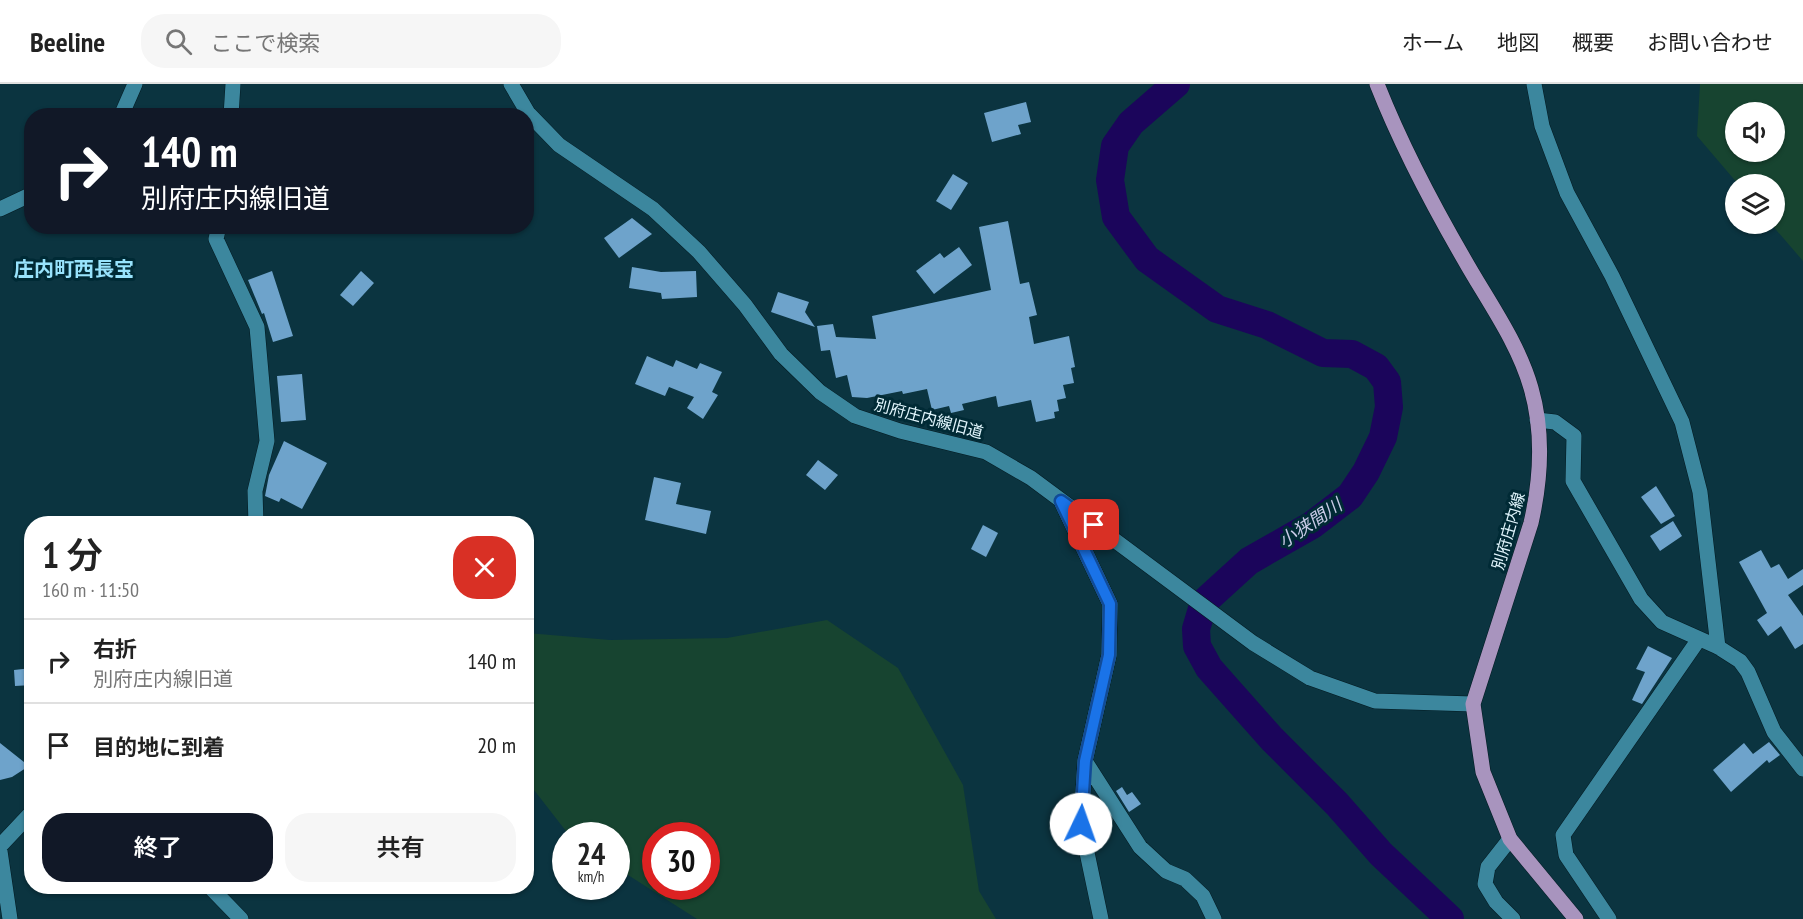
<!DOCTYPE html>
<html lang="ja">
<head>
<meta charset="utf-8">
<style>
  :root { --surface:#fff; --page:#f6f6f6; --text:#222; --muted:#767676; --line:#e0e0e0; --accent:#111827 }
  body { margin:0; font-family:"PT Sans Narrow","Noto Sans JP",sans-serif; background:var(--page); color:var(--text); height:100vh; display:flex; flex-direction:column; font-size:22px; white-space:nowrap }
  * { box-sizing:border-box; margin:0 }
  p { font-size:20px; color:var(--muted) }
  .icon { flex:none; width:33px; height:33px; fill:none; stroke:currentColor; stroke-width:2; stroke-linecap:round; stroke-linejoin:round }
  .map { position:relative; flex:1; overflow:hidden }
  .panel { position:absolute; left:24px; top:432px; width:510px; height:378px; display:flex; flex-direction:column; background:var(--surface); border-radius:24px; box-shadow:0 2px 4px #0004 }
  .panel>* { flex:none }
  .top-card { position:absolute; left:24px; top:24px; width:510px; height:126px; border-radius:24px; box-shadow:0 2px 4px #0004; background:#111827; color:#fff; overflow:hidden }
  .fabs { position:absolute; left:1725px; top:18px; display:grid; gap:12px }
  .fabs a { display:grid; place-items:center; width:60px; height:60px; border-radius:50%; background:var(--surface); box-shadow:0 2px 4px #0004; font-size:30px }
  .speed { position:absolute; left:552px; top:738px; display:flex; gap:12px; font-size:30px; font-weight:700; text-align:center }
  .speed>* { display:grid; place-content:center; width:78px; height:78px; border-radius:50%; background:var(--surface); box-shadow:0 2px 4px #0004; line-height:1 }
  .speed small { font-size:15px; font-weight:400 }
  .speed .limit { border:9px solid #d22; background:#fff; color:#111 }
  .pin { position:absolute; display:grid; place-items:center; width:51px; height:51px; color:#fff; margin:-26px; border-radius:12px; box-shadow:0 3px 9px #0006 }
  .me { position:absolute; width:66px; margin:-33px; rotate:3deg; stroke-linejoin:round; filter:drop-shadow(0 0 4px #0008) }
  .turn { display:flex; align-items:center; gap:21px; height:126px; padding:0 18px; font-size:27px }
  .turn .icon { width:78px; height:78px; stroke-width:2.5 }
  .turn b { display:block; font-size:42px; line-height:51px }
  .round { display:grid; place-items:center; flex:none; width:63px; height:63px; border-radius:24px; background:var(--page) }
  .summary { display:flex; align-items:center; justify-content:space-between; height:102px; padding:0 18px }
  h1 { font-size:36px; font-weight:600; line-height:45px }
  .cta { display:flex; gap:12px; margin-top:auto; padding:12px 18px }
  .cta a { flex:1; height:69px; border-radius:24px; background:var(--accent); color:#fff; font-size:24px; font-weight:600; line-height:69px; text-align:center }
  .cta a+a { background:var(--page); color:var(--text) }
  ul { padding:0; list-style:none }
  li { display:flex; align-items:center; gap:18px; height:84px; padding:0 18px; border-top:2px solid var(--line) }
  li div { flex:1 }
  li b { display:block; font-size:22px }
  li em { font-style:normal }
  header { display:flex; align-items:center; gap:36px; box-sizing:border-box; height:84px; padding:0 30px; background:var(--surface); border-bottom:2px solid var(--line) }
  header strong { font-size:28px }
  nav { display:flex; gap:33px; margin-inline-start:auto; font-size:21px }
  .search { width:420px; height:54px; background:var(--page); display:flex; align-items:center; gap:15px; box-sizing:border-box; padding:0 21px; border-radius:24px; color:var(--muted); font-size:22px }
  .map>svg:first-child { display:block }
  .green { fill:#174430; fill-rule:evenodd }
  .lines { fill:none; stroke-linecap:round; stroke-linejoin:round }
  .river { stroke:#1b055b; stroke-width:28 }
  .building { fill:#6ea3cb }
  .minor-casing { stroke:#031a21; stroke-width:16 }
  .major-casing { stroke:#031a21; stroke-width:16 }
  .minor { stroke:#3c879e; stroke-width:15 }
  .major { stroke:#a894be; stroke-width:15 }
  .route-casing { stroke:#114b97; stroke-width:15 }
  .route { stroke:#1a73e8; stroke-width:10 }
  .labels { text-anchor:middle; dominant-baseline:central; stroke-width:6; stroke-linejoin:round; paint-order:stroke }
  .street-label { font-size:16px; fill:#e1f6fd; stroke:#002a35 }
  .water-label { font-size:18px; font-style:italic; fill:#c8cbe7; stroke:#002a35 }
  .quarter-label { font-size:20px; font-weight:bold; fill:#98e3fc; stroke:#002a35 }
</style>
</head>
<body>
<header>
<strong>Beeline</strong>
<div class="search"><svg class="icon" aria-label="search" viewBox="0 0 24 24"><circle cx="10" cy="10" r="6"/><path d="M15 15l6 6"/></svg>ここで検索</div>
<nav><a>ホーム</a><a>地図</a><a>概要</a><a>お問い合わせ</a></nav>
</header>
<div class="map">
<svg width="1803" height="835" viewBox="0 0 1803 835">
  <rect width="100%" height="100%" fill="#0b3440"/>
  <path class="green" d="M1700,0H1803V177L1771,140H1774V100H1738L1697,52ZM1736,28H1774V68H1736Z
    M827,536L898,584L963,701L979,807L996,835H697L617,784L616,752L569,751L527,697V549L610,556L727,554ZM656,752H706V802H656Z"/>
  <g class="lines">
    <path class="river" d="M1176,0L1131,39L1115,62L1110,96L1116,133L1147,175L1217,225L1267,241L1323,269L1352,270L1376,283L1387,298L1389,323L1383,353L1366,388L1350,412L1312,441L1249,477L1204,518L1196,545L1197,562L1209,584L1272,655L1337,720L1381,770L1450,835"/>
  </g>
  <path class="building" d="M1026,18L1031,38L1018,41L1021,50L992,58L984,29Z
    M953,90L968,99L951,126L936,117Z
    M632,134L652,150L619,174L604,154Z
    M1008,137L1020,200L1029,198L1037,231L1029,233L1034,260L1069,252L1075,283L1071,284L1074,299L1063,301L1066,314L1057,316L1059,327L1054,328L1055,334L1036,338L1031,316L998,323L996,312L962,320L964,326L951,329L949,322L932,326L927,305L903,310L902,307L867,314L852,313L847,291L836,294L830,266L821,267L817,242L833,240L836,253L876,255L872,232L991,206L979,143Z
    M959,163L972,181L934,210L916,187L940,169L944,174Z
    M632,183L661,188L696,187L697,213L662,215L661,209L629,204Z
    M272,187L293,252L273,258L264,229L262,230L248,196Z
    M361,187L374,199L353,222L340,211Z
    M778,208L809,218L805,228L815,243L771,228Z
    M647,272L673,283L676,276L697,285L700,279L722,288L712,308L718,311L703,335L687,324L694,313L669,303L665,312L635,300Z
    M302,290L306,336L281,338L277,292Z
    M284,357L327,379L302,425L281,414L279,418L265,412L269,391Z
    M818,376L838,391L825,406L806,391Z
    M654,393L681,399L676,420L711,427L706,450L645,436Z
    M1656,402L1675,432L1661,440L1641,413Z
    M1673,437L1682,452L1660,467L1650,452Z
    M983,441L998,449L986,473L971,465Z
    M1761,466L1771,484L1779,480L1788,495L1803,485V501L1788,511L1803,532V560L1795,565L1781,542L1768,552L1757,536L1767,529L1739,478Z
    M1648,562L1672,574L1642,620L1632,616L1645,588L1636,585Z
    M32,584V601L15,602L14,586Z
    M1769,658L1780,671L1769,679L1767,676L1731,708L1713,686L1744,659L1753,670Z
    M0,659L29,682L12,693L0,696Z
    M1122,703L1127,711L1132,708L1141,720L1129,728L1116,707Z"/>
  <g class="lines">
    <defs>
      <path id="minor" d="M511,0L528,29L559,61L653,125L699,168L745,221L781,270L820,308L855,332L900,347L986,368L1031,394L1253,559L1310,594L1375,617L1473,620
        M1534,0L1542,42L1567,109L1612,192L1682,338L1700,408L1718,563
        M121,32L135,0
        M231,32L233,0
        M0,125L32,110
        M219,142L216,155L257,243L267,357L255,407L256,440
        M1537,336L1555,338L1574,352L1573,397L1641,515L1662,538L1718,563L1740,577L1748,588L1774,648L1803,685
        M1062,419L1110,520L1109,571L1085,677L1140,763L1166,787L1185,795L1203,812L1214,835
        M1085,677L1081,740L1101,835
        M1510,755L1488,783L1485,800L1496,818L1513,835
        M0,762L32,728
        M0,767L10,835
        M209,802L241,835
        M1609,835L1566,771L1563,751L1699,555"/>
      <path id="major" d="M1377,0C1401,61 1431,118 1464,175C1487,216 1518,258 1531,304C1544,349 1541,395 1531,439L1473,620L1483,688L1510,755L1576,835"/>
    </defs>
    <use href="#minor" class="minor-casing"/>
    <use href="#major" class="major-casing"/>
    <use href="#minor" class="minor"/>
    <use href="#major" class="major"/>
  </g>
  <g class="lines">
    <defs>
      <path id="route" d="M1081,740L1085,677L1109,571L1110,520L1061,417L1094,441"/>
    </defs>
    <use href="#route" class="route-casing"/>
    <use href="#route" class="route"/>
  </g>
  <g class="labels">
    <g class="street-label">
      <text transform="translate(929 334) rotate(15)">別府庄内線旧道</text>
      <text transform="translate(1508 447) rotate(-74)">別府庄内線</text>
    </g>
    <g class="water-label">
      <text transform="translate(1310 439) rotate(-34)">小狭間川</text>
    </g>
    <g class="quarter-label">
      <text x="74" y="185">庄内町西長宝</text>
    </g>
  </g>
</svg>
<div class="fabs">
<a><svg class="icon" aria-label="sound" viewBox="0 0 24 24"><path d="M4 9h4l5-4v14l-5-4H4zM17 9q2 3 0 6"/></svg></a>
<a><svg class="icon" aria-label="layers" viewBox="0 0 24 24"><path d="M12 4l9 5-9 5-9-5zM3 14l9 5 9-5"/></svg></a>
</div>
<div class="speed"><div>24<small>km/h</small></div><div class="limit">30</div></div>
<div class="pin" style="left:1094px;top:441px;background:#d93025"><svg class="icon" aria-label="arrive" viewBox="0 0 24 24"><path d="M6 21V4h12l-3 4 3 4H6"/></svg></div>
<svg class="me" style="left:1081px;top:740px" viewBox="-20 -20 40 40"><circle r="19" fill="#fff"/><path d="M0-13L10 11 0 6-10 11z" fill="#1a73e8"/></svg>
<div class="top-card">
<div class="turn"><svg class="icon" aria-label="right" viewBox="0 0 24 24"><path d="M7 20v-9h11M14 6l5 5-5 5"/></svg><div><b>140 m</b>別府庄内線旧道</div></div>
</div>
<section class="panel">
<div class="summary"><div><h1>1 分</h1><p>160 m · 11:50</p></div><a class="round" style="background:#d93025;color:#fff"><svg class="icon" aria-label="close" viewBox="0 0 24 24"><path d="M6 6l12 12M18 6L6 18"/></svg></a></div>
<ul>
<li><svg class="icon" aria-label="right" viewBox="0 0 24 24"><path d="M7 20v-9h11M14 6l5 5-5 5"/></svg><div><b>右折</b><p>別府庄内線旧道</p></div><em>140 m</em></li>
<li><svg class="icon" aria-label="arrive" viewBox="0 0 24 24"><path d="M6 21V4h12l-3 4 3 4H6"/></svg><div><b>目的地に到着</b></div><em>20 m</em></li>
</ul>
<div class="cta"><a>終了</a><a>共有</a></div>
</section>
</div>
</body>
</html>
